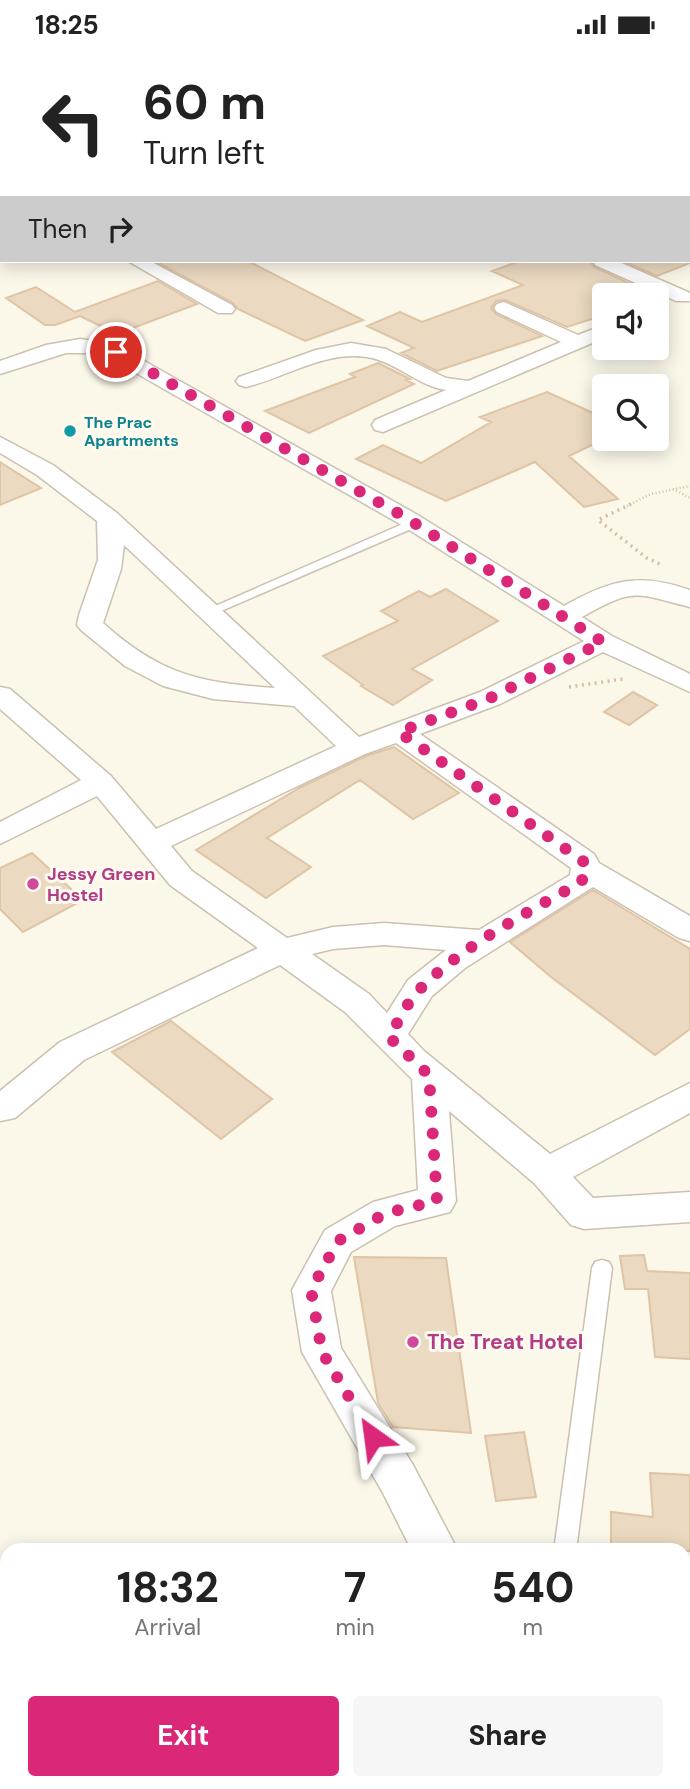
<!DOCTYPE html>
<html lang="en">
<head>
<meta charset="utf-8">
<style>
  :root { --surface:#fff; --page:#f6f6f6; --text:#222; --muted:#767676; --accent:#db2777 }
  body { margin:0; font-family:"DM Sans",sans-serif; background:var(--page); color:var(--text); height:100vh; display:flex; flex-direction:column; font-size:26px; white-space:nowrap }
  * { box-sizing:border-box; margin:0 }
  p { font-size:23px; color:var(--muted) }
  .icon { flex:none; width:38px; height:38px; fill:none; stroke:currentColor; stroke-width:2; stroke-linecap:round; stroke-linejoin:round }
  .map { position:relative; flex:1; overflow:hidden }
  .sheet { position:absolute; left:0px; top:1494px; width:691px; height:247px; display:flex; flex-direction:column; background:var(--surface); border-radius:21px 21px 0 0; box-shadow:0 4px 18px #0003 }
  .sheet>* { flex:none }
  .hud { position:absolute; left:0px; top:0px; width:691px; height:214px; box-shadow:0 4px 18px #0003; background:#fff; color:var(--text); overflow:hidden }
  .controls { position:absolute; left:592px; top:234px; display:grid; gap:14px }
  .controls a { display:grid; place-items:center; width:77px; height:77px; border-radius:7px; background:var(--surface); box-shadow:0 4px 18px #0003; font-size:35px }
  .pin { position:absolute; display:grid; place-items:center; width:60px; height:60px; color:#fff; margin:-30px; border:4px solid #fff; border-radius:50%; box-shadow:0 2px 7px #0007 }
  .me { position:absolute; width:77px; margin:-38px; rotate:329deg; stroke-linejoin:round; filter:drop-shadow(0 0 5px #0008) }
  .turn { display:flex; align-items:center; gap:24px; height:147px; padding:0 28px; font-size:32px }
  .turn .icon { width:91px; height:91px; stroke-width:2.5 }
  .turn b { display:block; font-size:49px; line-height:60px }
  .then { display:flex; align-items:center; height:66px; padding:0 28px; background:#0003; gap:14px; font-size:26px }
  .eta { display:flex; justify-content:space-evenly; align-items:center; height:119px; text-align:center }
  .eta b { font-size:42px; font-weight:700; line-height:49px }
  .cta { display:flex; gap:14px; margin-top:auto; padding:14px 28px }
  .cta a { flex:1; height:80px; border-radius:7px; background:var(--accent); color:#fff; font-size:28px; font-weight:700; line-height:80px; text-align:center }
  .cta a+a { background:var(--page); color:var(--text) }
  .status { display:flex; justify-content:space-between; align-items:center; height:49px; padding:0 35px; background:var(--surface); direction:ltr }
  .status svg { height:19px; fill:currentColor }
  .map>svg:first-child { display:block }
  .building { fill:#ebd9c1; stroke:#dfc4a5; stroke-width:2 }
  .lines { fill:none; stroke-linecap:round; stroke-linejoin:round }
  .service-casing { stroke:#ccc0b0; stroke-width:3 }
  .minor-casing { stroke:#ccc0b0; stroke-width:3 }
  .tertiary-casing { stroke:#ccc0b0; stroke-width:4 }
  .path-far1 { stroke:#d3bfa6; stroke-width:2.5; stroke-dasharray:1 2.5; stroke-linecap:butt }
  .path { stroke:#d3bfa6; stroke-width:3.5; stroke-dasharray:2 4.5; stroke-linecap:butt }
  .service { fill:#fff; fill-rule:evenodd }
  .minor { fill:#fff; fill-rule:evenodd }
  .tertiary { fill:#fff; fill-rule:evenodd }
  .route { stroke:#db2777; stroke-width:12; stroke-dasharray:0 21.6 }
  .culture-dot { fill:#0f9aa8; stroke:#fdfaef; stroke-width:2.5 }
  .hotel-dot { fill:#d1479c; stroke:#fdfaef; stroke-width:2.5 }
  .labels { text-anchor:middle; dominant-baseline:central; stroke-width:6; stroke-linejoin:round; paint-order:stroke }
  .far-culture-label { font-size:16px; font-weight:bold; fill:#0d838f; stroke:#fdfaef; text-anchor:start }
  .hotel-label { font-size:18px; font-weight:bold; fill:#b23c85; stroke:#fdfaef; text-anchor:start }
  .near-hotel-label { font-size:21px; font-weight:bold; fill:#b23c85; stroke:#fdfaef; text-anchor:start }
</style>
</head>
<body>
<div class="status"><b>18:25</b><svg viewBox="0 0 49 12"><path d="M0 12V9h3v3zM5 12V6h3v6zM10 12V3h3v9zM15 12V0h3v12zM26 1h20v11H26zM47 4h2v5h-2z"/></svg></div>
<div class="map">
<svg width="690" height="1740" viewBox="0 0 690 1740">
  <rect width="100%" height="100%" fill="#fbf7e9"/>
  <path class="building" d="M155,212H248L363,271L305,292L238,260L233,254Z
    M520,212H590L594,218L633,236L604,247V266L567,278L505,251L496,252L491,259L496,265L542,287L437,322L401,304L414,299L367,277L400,263L422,273L523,236L492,222Z
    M623,212H690V214L657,227Z
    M158,232L197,255L117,285L80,267L55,276H45L6,249L36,238L75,263Z
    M378,314L410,330L406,331L414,335L309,384L265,362L355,328L350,325Z
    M547,343L604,369V390L569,407L618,450L584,458L535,413L446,452L356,410L383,396L421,414L491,373L480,368Z
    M0,413L41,439L0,456Z
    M446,540L498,572L412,620L432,631L393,656L361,637L363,636L323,607L398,572L381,562L419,542L430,548Z
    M633,643L657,656L629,676L604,663Z
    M394,698L459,744L413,770L360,731L267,789L311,818L266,849L196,801L301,738L366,707Z
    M32,804L83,851L23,883L0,860V819Z
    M593,841L690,900V980L655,1006L551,928L510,893Z
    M171,972L272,1050L221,1090L112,1003Z
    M644,1206L647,1222L690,1224V1310L655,1308L648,1240H625L620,1207Z
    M354,1208L446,1209L471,1384L393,1378L378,1354Z
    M524,1383L536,1448L496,1452L485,1387Z
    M650,1424L690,1426V1502H611V1463L653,1468Z"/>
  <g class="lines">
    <defs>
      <path id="service" d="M194,0L206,2H196Z
        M279,0H287L278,2Z
        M304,0L317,2H306Z
        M524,0H541L522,2Z
        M0,192H2V198H0Z
        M414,470L420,474L418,477L214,565H206L204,562Z
        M602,1211L609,1213L612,1219L576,1502H554L592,1219L595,1213Z"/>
      <path id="minor" d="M403,0H423L402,2Z
        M128,212H150L232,256L235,260L232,264H218Z
        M593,212H617L690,244V252H676L595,216Z
        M504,253L578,286L604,276V289L383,383L375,381L372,376L375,371L446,341C419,337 398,315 372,309C329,299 287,328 246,338L239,336L236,332L239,328L316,301L351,294L386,300L446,329L468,332L561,293L497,263L494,259L497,255Z
        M80,290L114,295L416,465L564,557C610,531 639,523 690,541V558C634,544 635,538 582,568L612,587L690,625V643L603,603L500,655L420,685L594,805L599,814L690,867V892L679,889L593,838L465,919L432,947L408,985L424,1002L550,1105L690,1034V1064L573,1128L593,1149L690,1143V1173L584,1180L571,1176L534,1134L449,1062L456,1152L450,1163L395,1177L351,1203L331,1242L341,1299L413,1416L458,1502H412L383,1444L302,1303L292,1241L325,1181L373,1153L418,1141L412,1030L345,963L280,916L84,1011L15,1069L0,1072V1042L60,993L258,899L170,836L97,747L0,795V773L81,731L0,660V638L10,640L111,727L156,780L336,697L294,657L213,650L163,637L125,617L81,581L77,576L79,566L98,511L97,472L37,426L0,404V388L53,416L117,464L359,688L480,643L584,592L400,475L101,304H66L0,325V312L46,296ZM124,496L275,639C200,634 161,626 103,574L121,520ZM396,694L571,819L570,826L479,881L384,874L333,878L287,889L192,822L171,797L365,705ZM384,896L446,901L408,931L387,964L369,945L312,905L333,900Z
        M531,1734H579L581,1740H533Z"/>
      <path id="tertiary" d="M634,0H656L658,2H636Z"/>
    </defs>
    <use href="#service" class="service-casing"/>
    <use href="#minor" class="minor-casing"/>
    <use href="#tertiary" class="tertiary-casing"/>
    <path class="path-far1" d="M673,440L690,449
      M627,457L651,445L690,437"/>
    <path class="path" d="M631,455L598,471L647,509L662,516
      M569,638L623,630"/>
    <use href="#service" class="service"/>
    <use href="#minor" class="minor"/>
    <use href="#tertiary" class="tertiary"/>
  </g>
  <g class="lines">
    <path class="route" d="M116,303L408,470L603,593L490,649L399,683L583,812L588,821L581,833C527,864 467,894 422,938C408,951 399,972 389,988L429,1026L437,1152L386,1164L338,1192L311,1241L322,1303L373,1388"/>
  </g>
  <circle class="culture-dot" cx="70" cy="382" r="7"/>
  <g class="hotel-dot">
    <circle cx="33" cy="835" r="7"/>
    <circle cx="413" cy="1293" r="7"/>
  </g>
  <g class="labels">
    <g class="far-culture-label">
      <text x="84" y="373">The Prac<tspan x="84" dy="18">Apartments</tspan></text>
    </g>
    <g class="hotel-label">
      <text x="47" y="825">Jessy Green<tspan x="47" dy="21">Hostel</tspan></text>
    </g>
    <g class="near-hotel-label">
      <text x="427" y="1293">The Treat Hotel</text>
    </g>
  </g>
</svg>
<div class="controls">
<a><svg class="icon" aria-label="sound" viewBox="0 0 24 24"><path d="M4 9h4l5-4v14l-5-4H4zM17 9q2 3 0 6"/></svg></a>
<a><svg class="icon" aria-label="search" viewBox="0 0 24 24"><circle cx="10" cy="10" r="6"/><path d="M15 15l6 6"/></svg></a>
</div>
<div class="pin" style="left:116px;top:303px;background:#d93025"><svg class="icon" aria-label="arrive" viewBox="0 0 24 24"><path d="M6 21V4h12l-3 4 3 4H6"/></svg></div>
<svg class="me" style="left:373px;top:1388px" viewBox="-20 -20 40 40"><path d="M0-17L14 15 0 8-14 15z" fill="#db2777" stroke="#fff" stroke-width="4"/></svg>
<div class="hud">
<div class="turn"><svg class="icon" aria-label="left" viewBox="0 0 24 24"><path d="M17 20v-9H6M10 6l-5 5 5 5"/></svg><div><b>60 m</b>Turn left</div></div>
<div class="then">Then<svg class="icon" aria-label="right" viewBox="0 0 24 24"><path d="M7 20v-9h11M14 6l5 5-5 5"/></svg></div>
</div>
<section class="sheet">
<div class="eta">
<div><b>18:32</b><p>Arrival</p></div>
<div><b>7</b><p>min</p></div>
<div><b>540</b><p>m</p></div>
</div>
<div class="cta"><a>Exit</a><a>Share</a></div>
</section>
</div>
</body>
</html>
